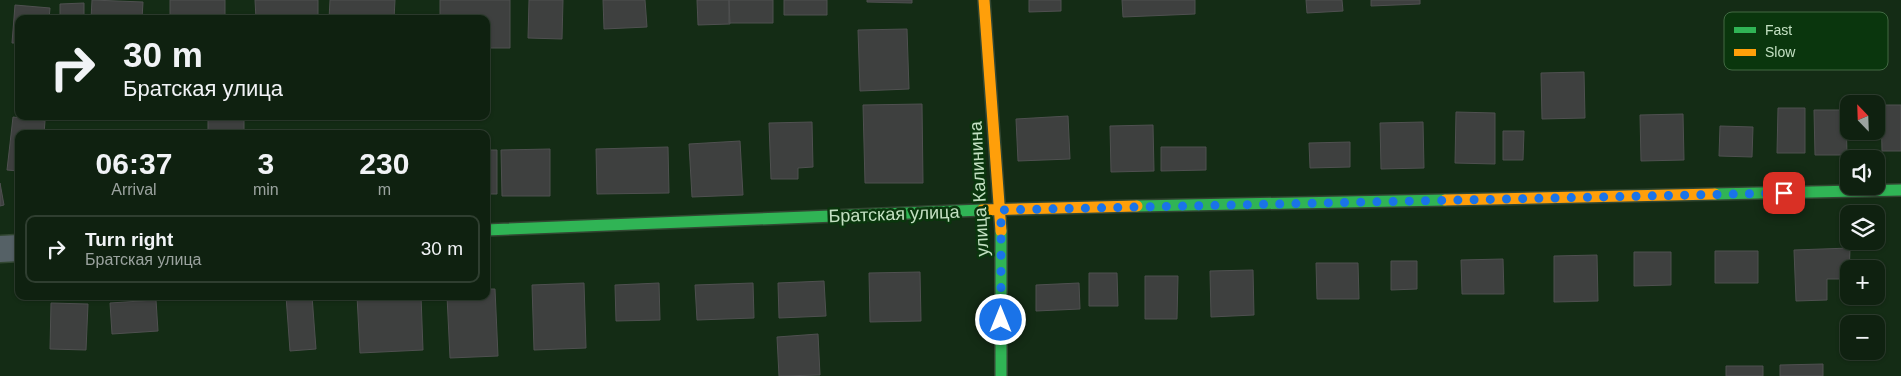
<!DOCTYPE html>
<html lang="en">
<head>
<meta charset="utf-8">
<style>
  :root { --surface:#0f2110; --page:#182919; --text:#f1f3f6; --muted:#9ba39f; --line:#2f3e30 }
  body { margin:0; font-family:Helvetica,sans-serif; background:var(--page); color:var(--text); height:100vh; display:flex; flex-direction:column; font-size:19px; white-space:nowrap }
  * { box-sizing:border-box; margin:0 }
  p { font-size:16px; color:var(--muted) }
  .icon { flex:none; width:28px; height:28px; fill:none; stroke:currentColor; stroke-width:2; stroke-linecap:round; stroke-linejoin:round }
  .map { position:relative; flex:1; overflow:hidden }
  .details { position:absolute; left:15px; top:130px; width:475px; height:170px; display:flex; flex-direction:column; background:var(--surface); border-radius:10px; box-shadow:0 1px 4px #0004,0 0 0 1px var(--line) }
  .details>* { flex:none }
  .guide { position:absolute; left:15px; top:15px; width:475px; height:105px; border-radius:10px; box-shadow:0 1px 4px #0004,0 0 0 1px var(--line); background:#0f2110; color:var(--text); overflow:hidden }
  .needle { width:32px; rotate:337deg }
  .tools { position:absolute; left:1840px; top:95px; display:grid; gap:10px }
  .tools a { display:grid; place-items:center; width:45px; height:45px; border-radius:10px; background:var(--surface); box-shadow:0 1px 4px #0004,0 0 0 1px var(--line); font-size:25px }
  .pin { position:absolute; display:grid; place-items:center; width:42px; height:42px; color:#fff; margin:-21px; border-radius:10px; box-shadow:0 2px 8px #0006 }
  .me { position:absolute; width:55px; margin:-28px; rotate:0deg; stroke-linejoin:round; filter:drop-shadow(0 0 4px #0008) }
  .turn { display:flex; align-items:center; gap:18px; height:105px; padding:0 25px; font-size:22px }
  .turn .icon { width:65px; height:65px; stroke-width:2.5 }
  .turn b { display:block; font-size:35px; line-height:42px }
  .eta { display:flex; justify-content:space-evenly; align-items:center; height:85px; text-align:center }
  .eta b { font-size:30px; font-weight:600; line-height:35px }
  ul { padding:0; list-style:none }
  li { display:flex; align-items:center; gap:15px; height:68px; margin:0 10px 8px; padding:0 15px; border:2px solid var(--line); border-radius:10px }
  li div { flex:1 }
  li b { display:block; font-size:19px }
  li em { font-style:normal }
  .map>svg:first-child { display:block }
  .building { fill:#3e403f; stroke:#4f5050 }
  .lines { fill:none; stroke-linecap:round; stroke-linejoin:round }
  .street-casing { stroke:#324732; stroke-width:29 }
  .fast-casing { stroke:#324732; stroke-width:14 }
  .slow-casing { stroke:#324732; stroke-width:14 }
  .street { stroke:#556166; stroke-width:26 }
  .fast { stroke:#30b455; stroke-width:11 }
  .slow { stroke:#ff9f0a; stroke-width:11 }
  .route { stroke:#1a73e8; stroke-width:9; stroke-dasharray:0 16.2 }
  .labels { text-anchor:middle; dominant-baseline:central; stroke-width:5; stroke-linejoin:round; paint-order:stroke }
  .street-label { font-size:18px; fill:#c3e0c2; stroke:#0a360d }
  .key { fill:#0a360d; stroke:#426943; stroke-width:1 }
  .key-label { font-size:14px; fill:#c3e0c2 }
</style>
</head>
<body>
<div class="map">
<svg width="1901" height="376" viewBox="0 0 1901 376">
  <rect width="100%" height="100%" fill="#142c15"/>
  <path class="building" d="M92,0L143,2L142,19H91Z
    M170,0H225V19H170Z
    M255,0H318V19H256Z
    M330,0H395L394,19H329Z
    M440,0H510V48H486V19H440Z
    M529,0H563L562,39L528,38Z
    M603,0H645L647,27L604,29Z
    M697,0H729L730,24L698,25Z
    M729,0H773V23H729Z
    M784,0H827V15H784Z
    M867,0H912V3L867,2Z
    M1029,0H1061V11L1029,12Z
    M1122,0H1195V14L1123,17Z
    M1306,0H1342L1343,11L1307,13Z
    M1371,0H1420V4L1371,6Z
    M84,3V19H60V4Z
    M15,5L50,8L49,19H19V43H12Z
    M907,29L909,89L860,91L858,30Z
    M1584,72L1585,118L1542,119L1541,73Z
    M922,104L923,183H865L863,105Z
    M1881,105H1901V151H1882Z
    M1778,108H1805V153H1777Z
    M1814,110H1846L1847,155H1815Z
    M1456,112L1495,113V164L1455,163Z
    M1683,114L1684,160L1641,161L1640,115Z
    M208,116H244V134H208Z
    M1068,116L1070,159L1018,161L1016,119Z
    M13,117L45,121L44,134H19V171L7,170Z
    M812,122L813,167L798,168V179H771L769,123Z
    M1423,122L1424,168L1381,169L1380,123Z
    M1153,125L1154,171L1111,172L1110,126Z
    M1720,126L1753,127L1752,157L1719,156Z
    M1503,131H1524L1523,160H1503Z
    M740,141L743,195L692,197L689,144Z
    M1350,142V167L1310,168L1309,143Z
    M668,147L669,193L597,194L596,149Z
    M1161,147H1206V170L1161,171Z
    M550,149V196H502L501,150Z
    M486,150H497V194H486Z
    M0,183L4,205L0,206Z
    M1850,248L1849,279H1827V300L1796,301L1794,250Z
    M1715,251H1758V283H1715Z
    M1634,252H1671V285L1634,286Z
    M1597,255L1598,301L1554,302V256Z
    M1503,259L1504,294H1462L1461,260Z
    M1391,261H1417V289L1391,290Z
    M1316,263H1358L1359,299H1317Z
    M1253,270L1254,315L1211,317L1210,271Z
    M920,272L921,321L870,322L869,273Z
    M1089,273H1117L1118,306H1089Z
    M1145,276H1178L1177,319H1145Z
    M824,281L826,316L779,318L778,283Z
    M584,283L586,348L534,350L532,285Z
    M659,283L660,320L616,321L615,285Z
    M753,283L754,318L697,320L695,285Z
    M1079,283L1080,309L1036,311V285Z
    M486,289H495L498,356L450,358L447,296H486Z
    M286,296H312L316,349L290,351Z
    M357,296H421L423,350L360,353Z
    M156,300L158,331L112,334L110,303Z
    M51,303L88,304L86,350L50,349Z
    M818,334L820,375L779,376L777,337Z
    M1823,364V376H1780V365Z
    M1726,366H1763V376H1726Z"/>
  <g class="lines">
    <defs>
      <path id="street" d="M0,249L19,248"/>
      <path id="fast" d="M1715,194L1901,190
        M1137,206L1445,200
        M486,230L982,210
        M1001,231V376"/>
      <path id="slow" d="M984,0L1001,231
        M1445,200L1715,194
        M982,210L1137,206"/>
    </defs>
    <use href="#street" class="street-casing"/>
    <use href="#fast" class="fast-casing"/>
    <use href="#slow" class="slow-casing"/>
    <use href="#street" class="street"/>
    <use href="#fast" class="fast"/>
    <use href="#slow" class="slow"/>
  </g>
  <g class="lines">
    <path class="route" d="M1001,320V210L1784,193"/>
  </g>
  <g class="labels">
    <g class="street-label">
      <text transform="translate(979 189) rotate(-93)">улица Калинина</text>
      <text transform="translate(894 214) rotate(-2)">Братская улица</text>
    </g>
  </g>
  <rect x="1724" y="12" width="164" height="58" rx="8" class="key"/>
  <rect x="1734" y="27" width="22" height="6" fill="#30b455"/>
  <rect x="1734" y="49" width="22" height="7" fill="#ff9f0a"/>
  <g class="key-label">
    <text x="1765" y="35">Fast</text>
    <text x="1765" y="57">Slow</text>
  </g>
</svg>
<div class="tools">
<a><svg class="needle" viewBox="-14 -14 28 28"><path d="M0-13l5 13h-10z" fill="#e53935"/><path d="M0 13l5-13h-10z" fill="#9ba39f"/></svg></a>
<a><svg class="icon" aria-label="sound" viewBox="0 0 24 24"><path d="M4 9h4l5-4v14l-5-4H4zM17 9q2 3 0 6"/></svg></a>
<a><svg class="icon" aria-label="layers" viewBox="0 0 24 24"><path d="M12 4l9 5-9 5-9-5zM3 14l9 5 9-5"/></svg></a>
<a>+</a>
<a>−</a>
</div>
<div class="pin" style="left:1784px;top:193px;background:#d93025"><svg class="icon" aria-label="arrive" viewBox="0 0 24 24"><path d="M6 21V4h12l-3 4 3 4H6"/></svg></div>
<svg class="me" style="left:1001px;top:320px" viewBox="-20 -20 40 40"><circle r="17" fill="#1a73e8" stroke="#fff" stroke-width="3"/><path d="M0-11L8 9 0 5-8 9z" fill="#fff"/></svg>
<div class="guide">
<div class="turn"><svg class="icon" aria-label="right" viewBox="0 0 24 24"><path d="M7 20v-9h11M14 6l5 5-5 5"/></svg><div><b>30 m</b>Братская улица</div></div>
</div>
<section class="details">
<div class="eta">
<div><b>06:37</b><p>Arrival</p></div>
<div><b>3</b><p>min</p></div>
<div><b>230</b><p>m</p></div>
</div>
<ul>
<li><svg class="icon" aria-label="right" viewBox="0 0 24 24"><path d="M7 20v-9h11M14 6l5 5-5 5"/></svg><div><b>Turn right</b><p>Братская улица</p></div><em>30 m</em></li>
</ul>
</section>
</div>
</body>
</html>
